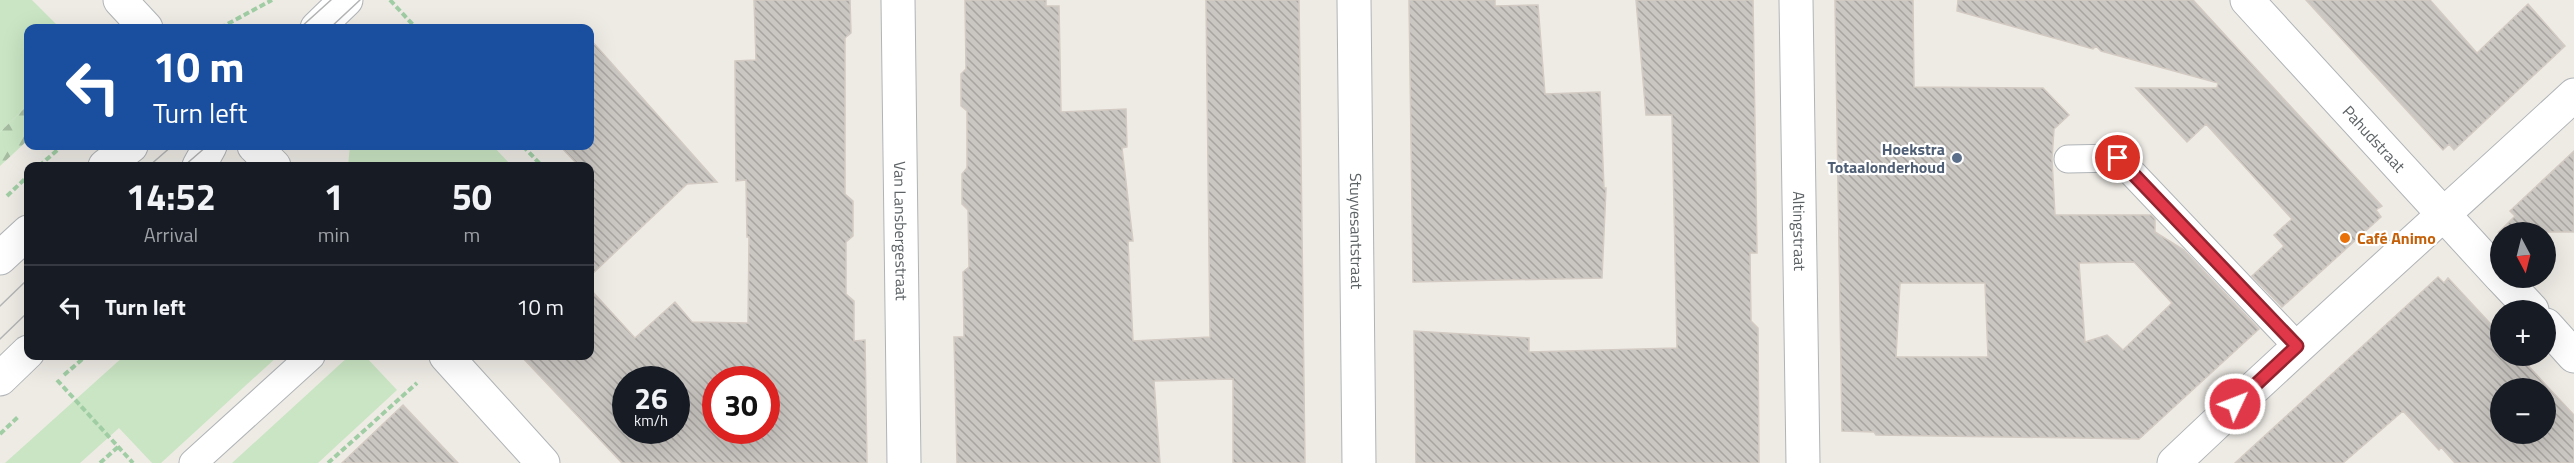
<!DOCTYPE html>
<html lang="en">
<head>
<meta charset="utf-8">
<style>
  :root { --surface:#171b24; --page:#20242c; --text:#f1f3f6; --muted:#9ea1a6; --line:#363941 }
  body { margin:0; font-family:"Titillium Web",sans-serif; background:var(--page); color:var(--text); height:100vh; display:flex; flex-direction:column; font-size:22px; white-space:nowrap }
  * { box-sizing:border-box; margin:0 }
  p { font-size:20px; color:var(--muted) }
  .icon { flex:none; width:33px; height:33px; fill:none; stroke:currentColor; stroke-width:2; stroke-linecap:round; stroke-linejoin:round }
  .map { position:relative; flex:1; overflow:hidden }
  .drawer { position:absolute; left:24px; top:162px; width:570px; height:198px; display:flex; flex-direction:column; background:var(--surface); border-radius:12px; box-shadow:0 6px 24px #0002 }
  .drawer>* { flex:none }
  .top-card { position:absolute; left:24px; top:24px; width:570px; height:126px; border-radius:12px; box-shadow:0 6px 24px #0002; background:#1a4fa0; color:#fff; overflow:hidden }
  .needle { width:39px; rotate:173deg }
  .buttons { position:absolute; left:2490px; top:222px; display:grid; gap:12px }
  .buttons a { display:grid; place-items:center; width:66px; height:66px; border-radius:50%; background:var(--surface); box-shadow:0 6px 24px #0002; font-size:30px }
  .speed { position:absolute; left:612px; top:366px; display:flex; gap:12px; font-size:30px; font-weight:700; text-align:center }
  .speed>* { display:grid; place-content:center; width:78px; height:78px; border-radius:50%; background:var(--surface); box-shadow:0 6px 24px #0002; line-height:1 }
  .speed small { font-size:15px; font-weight:400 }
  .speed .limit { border:9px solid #d22; background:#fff; color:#111 }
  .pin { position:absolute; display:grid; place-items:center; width:51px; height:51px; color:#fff; margin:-26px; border:3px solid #fff; border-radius:50%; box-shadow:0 2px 6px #0007 }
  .me { position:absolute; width:66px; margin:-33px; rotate:47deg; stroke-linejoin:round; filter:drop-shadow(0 0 4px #0008) }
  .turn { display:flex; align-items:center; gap:21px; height:126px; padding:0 30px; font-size:27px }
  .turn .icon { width:78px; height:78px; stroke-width:2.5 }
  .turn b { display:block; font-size:42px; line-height:51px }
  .eta { display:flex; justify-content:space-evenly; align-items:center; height:102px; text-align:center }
  .eta b { font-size:36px; font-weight:700; line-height:42px }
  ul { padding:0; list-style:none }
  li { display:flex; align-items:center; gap:18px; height:84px; padding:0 30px; border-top:2px solid var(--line) }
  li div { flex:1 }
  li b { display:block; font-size:22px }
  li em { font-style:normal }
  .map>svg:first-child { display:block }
  .grass { fill:#c9e5c3 }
  .forest { fill:url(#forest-firs) }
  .building { fill:url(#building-back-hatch); stroke:#d3cbc3; stroke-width:1.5; fill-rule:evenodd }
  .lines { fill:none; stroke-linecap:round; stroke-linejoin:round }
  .lane-casing { stroke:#b0b4b7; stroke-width:29 }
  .street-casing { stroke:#b0b4b7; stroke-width:35 }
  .path { stroke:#a0cda4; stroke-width:4; stroke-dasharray:6 3; stroke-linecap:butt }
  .lane { stroke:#fff; stroke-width:27 }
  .street { stroke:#fff; stroke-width:33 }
  .tram { stroke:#b3b4b5; stroke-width:1.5 }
  .route-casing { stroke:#92242f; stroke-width:15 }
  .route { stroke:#e13849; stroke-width:10 }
  .service-dot { fill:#5c6f8a; stroke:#fff; stroke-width:2 }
  .food-dot { fill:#e8710a; stroke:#fff; stroke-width:2 }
  .labels { text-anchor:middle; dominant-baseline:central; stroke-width:4.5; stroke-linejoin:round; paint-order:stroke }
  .street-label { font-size:16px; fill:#5d6265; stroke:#fff }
  .service-label { font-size:16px; font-weight:bold; fill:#4e5e75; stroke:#fff; text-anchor:end }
  .food-label { font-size:16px; font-weight:bold; fill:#c56008; stroke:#fff; text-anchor:start }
</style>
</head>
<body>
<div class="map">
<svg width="2574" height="463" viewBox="0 0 2574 463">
  <defs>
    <pattern id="forest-firs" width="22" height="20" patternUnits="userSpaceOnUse" patternTransform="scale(1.5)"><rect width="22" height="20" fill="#c9e5c3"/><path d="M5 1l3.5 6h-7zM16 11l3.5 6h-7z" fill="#a6bda2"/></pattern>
    <pattern id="building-back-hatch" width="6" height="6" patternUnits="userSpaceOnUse" patternTransform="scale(1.5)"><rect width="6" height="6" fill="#cac6c2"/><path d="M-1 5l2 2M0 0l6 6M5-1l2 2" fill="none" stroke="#a7a4a1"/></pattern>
  </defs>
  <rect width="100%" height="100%" fill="#eeebe5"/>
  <path class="grass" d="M0,0H32L60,28H28V105L0,132Z
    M350,146H493L512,166H348Z
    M124,356H278L161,463H152L119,428L80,463H5Z
    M349,356H365L397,390L318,463H232Z"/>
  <path class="forest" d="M28,105V140L0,166V132Z"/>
  <path class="building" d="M754,0H850L851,33L845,38V194L853,201V236L846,242V294L854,301V341L865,340L867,463H622L521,356H590V289L635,338L675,302L692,322L748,323L749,237H747L746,180L736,181L735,61L756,60ZM626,380H676V430H626ZM716,380H766V430H716Z
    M965,0H1046V6H1059L1061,112L1126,109L1127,147L1122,148L1133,241H1128L1133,341L1210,337L1206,0H1299L1305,463H1233V379L1154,381L1160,463H957L954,337H964L963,272L969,267L968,210L962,204V174L967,168V111L961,106V74L966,69Z
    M1409,0H1495V6L1538,5L1545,94L1600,92L1604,188H1606L1602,278L1413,282Z
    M1636,0H1753L1757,253H1750L1751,321L1758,328L1759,463H1416L1414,331L1529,338V352L1677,348L1672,115H1646Z
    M1835,0H1913L1914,87L2043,88L2069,115L2054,129L2052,159L2055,215H2151L2155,219V232L2184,250L2259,329L2139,439L1876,435L1874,432L1842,431ZM2134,262L2172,303L2123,350L2107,335L2085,342L2079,263ZM1900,283H1985L1988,357H1896Z
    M1958,0H2193L2382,206L2376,210L2381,217L2282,307L2252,276L2284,246L2274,235L2292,219L2206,124L2187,142L2136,88H2217L2218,83L2101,51L2096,46L2093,49L1957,11Z
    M2306,0H2430L2477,53L2528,4L2565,46L2454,150L2449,144L2443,150Z
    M590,39L717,182L687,184L590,276V166H579L560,146H590Z
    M2574,151V232H2499L2515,216L2510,211Z
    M2438,277L2444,283L2448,278L2500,334V356H2519L2574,415V463H2455L2441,447L2439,450L2403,411L2343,463H2235ZM2500,388H2546V434H2500Z
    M403,405L458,463H342Z"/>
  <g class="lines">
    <defs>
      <path id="lane" d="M2068,159L2118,158L2297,346
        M193,463L311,356"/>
      <g id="street">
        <path d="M120,0L146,28"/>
        <path id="s1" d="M898,0L904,463"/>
        <path id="s2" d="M1354,0L1359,463"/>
        <path id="s3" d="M1796,0L1803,463"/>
        <path id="s4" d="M2247,0L2500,276"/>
        <path d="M317,28L346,0"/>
        <path d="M254,146L274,166"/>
        <path d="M105,166L131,146"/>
        <path d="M199,166L210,146"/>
        <path d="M0,258L28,232"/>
        <path d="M2502,278L2532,310"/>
        <path d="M2546,325L2574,356"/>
        <path d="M446,356L543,463"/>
        <path d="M0,379L28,352"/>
        <path d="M2174,463C2305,338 2441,218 2574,95"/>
      </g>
    </defs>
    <use href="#lane" class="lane-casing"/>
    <use href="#street" class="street-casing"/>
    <path class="path" d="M390,0L416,28
      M220,28L272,0
      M523,146L542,166
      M39,166L62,146
      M7,196L28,176
      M64,375L86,356
      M57,380L133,463
      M0,434L19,416
      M100,463L118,447
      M328,463L417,383"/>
    <use href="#lane" class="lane"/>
    <use href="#street" class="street"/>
    <path class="tram" d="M300,28L331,0
      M330,28L360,0
      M149,166L172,146
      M184,166L207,146
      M0,306L28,279
      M0,339L28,312"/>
  </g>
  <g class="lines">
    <defs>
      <path id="route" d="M2118,158L2297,346L2235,404"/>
    </defs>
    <use href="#route" class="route-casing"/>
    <use href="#route" class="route"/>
  </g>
  <circle class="service-dot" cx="1957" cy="158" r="6"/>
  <circle class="food-dot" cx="2345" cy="238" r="6"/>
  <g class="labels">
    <g class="street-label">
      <text stroke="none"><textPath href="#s4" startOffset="188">Pahudstraat</textPath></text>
      <text stroke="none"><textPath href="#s2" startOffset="231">Stuyvesantstraat</textPath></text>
      <text stroke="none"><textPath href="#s1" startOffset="231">Van Lansbergestraat</textPath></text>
      <text stroke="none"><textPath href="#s3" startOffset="231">Altingstraat</textPath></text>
    </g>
    <g class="service-label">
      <text x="1945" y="149">Hoekstra<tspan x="1945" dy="18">Totaalonderhoud</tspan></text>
    </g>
    <g class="food-label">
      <text x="2357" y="238">Café Animo</text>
    </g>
  </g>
</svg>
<div class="buttons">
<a><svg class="needle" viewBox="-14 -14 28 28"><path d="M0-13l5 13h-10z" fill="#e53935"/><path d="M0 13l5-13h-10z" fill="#9ea1a6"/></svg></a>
<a>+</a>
<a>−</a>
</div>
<div class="speed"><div>26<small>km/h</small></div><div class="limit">30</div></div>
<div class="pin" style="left:2118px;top:158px;background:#d93025"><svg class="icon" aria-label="arrive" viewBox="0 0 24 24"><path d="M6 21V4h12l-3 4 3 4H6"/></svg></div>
<svg class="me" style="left:2235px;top:404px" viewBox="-20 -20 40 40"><circle r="17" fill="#e13849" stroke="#fff" stroke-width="3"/><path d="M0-11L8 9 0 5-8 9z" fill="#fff"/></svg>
<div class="top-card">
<div class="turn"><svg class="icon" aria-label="left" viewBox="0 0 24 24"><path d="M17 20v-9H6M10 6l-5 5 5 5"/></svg><div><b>10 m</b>Turn left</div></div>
</div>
<section class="drawer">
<div class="eta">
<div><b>14:52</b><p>Arrival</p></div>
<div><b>1</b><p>min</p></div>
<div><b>50</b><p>m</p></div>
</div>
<ul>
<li><svg class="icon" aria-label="left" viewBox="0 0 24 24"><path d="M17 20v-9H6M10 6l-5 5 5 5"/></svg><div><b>Turn left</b></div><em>10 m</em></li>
</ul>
</section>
</div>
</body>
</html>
